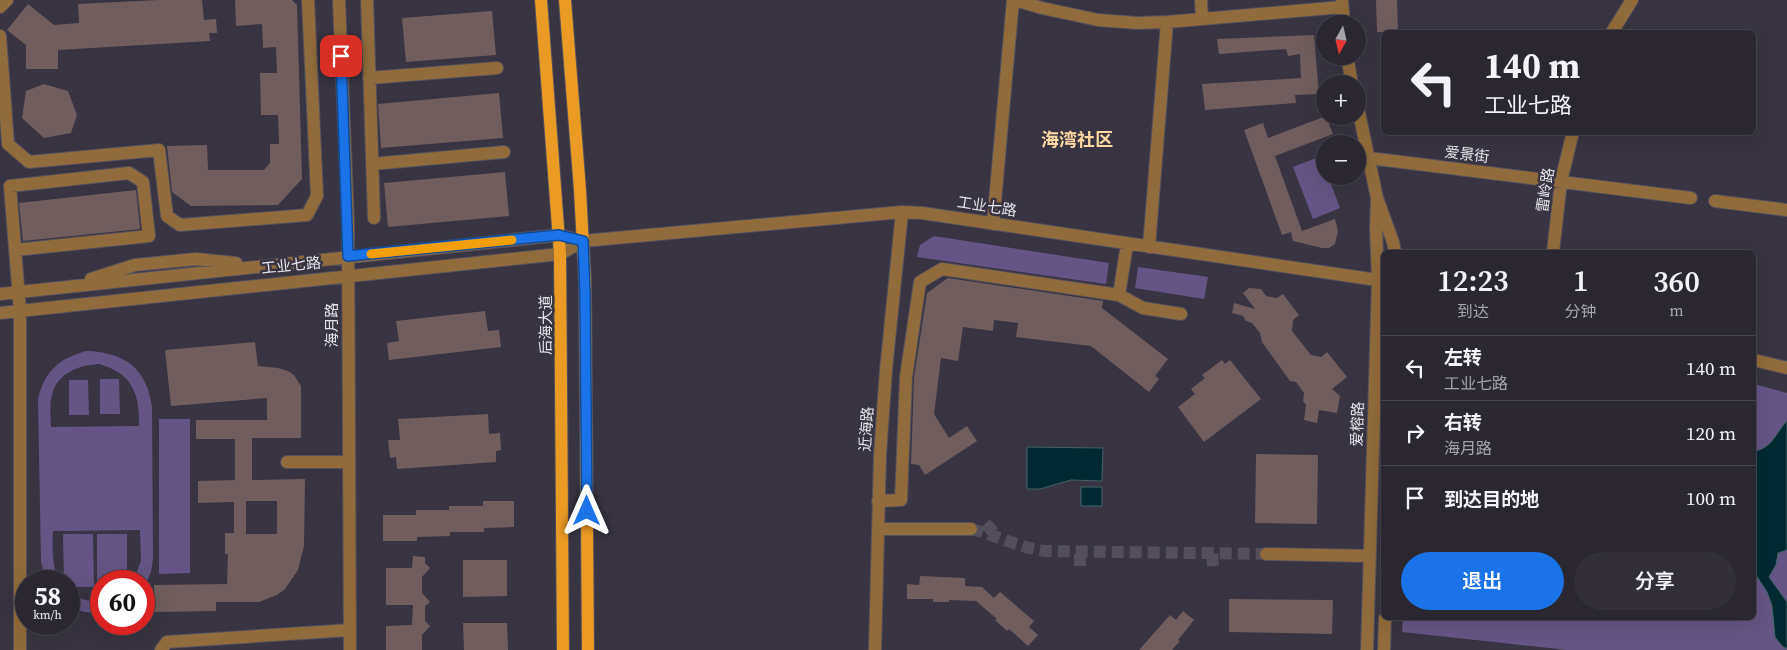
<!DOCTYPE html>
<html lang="zh">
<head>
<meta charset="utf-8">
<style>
  :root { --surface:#2a2731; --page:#322f39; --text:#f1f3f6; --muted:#a5a5ab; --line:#46444d; --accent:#1a73e8 }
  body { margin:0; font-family:"Source Serif 4","Noto Sans SC",serif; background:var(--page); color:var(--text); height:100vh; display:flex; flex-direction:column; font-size:19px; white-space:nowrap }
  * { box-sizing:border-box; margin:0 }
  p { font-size:16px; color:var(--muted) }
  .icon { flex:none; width:28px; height:28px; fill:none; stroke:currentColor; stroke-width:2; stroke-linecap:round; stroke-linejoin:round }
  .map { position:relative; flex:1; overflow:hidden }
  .details { position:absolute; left:1381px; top:250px; width:375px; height:370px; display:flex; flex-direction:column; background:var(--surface); border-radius:8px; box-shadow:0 5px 20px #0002,0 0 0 1px var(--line) }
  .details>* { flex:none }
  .guide { position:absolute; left:1381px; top:30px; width:375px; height:105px; border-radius:8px; box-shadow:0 5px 20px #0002,0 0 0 1px var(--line); background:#2a2731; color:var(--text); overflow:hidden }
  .needle { width:32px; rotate:188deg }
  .tools { position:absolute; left:1316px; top:15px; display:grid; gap:10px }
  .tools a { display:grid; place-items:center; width:50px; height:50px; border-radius:50%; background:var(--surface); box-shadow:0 5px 20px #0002,0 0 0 1px var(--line); font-size:25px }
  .speed { position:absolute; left:15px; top:570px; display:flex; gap:10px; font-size:25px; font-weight:700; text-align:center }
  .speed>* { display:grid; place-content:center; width:65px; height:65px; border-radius:50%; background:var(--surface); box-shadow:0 5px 20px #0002,0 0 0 1px var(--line); line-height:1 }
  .speed small { font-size:12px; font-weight:400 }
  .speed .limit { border:8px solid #d22; background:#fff; color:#111 }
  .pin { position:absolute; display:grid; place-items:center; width:42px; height:42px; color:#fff; margin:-21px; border-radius:10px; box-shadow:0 2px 8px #0006 }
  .me { position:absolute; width:55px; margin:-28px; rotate:0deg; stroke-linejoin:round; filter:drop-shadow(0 0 4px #0008) }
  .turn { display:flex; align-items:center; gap:18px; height:105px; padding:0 20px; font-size:22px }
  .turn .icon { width:65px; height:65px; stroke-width:2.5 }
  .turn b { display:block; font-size:35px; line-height:42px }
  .eta { display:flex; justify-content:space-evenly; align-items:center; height:85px; text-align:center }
  .eta b { font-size:30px; font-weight:600; line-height:35px }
  .cta { display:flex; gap:10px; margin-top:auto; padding:10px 20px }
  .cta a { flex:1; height:58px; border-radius:30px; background:var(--accent); color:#fff; font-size:20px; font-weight:600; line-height:58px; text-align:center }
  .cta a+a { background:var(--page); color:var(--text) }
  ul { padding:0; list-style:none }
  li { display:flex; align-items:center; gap:15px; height:65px; padding:0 20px; border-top:1px solid var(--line) }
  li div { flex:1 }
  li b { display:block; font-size:19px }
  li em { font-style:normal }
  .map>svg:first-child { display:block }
  .green { fill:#655586; fill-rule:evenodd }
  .water { fill:#002a32; stroke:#45626a }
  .building { fill:#705e5e; fill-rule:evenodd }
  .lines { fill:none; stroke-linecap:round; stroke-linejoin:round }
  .minor-tunnel { stroke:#524e5a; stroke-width:12; stroke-dasharray:12 6; stroke-linecap:butt }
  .minor-casing { stroke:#54505c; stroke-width:14 }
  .major-casing { stroke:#54505c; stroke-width:14 }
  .minor { stroke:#916b3b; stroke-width:12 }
  .major { stroke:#ea9b24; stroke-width:12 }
  .route-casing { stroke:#114b97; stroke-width:12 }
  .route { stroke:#1a73e8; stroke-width:9 }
  .slow { stroke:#f59e0b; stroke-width:9 }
  .labels { text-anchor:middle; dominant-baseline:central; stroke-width:5; stroke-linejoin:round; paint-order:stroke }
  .street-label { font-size:15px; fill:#e5e3eb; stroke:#383441 }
  .quarter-label { font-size:18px; font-weight:bold; fill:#fdd9a3; stroke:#383441 }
</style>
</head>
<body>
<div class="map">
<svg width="1787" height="650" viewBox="0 0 1787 650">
  <rect width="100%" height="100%" fill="#383441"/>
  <path class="green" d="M1321,156L1325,168V176H1328L1340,208L1313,219L1293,167Z
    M934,236L1109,263L1106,284L917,257L920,245Z
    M1138,267L1208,277L1204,299L1135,288Z
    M86,351C124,352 147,368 152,407L153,559L151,572L144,588V581H133L141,561L140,530L53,531C52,548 52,567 59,581H46L41,562L38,399C45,370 59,359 86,351ZM99,364C132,373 140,394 139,426L51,427C51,418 49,404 52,395C57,373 79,365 99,364Z
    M100,379H119L120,414H100Z
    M69,380H88L89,415H69Z
    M1754,384L1787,393V650H1567L1402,632L1403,618H1754Z
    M159,419H190V573L159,574Z
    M63,534H93L94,587H69V581H64Z
    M97,534H127V581H101V588H97Z
    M69,593C79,599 89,602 101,601V613C89,613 79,612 69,606Z"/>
  <path class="water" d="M1787,421V550L1778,553L1776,565L1769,577L1787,602V649L1782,646L1775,637L1772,606L1767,592L1754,572V451C1772,449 1776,432 1787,421Z
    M1027,447L1103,448L1102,481L1071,480L1040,489H1027Z
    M1081,487H1102V506H1081Z"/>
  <path class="building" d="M159,0H202L204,20L216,19L217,33H209L210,41L58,50V69H26V45L7,30L28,4L54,25L79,23L78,4Z
    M235,0H292L297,5L302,179L278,205L191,206L172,192L167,146L207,145L208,170H264L270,163V144H279L278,115H261L260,73H277L276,47L263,48L262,24L236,26Z
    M1376,0H1397L1398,32H1377Z
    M492,11L496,55L406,62L402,18Z
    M1314,35L1319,94L1295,95L1296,103L1205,110L1202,84L1301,78L1300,54L1288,56L1286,49L1219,54L1217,39Z
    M44,84L68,91L77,115L71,133L44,138L22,118L26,91Z
    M499,93L503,138L381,148L378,104Z
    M1326,116L1333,134L1275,156L1302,231L1335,219L1338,231L1335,244L1329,248H1322L1293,241L1291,232L1282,235L1244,130L1263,123L1268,138Z
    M505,172L509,216L388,227L384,183Z
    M136,190L140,229L23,241L19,203Z
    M948,278L1103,301L1102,308L1168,359L1155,376L1159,379L1149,392L1091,346L1016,337L1018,323L994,320L993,331L963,327L958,361L941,358L934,414L949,438L967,426L977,441L925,475L919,465L911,464L914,378L927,293Z
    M1249,288L1261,289L1266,296L1277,298L1283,294L1299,315L1293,320L1292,331L1311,355L1321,357L1327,352L1347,377L1332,389L1340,396L1337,413L1319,410L1317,423L1304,420L1306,405L1303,401L1304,393L1296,382L1290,381L1262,342L1260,333L1252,323L1246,321L1243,316L1232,313L1234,303L1255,309L1243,293Z
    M485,311L488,331L499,330L501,347L389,360L387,343L399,341L396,321Z
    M255,342L258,366L278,368L288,371L294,375L301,386V438H252V480L305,479L304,546L298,570L285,589L277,595L259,602H216V611L155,612L154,585L227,584L228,554H225V533H234V502L198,503V481L235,480V439H196V420H267V398L171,406L165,350ZM246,501H277V534H246Z
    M1222,360L1225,364L1230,360L1261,399L1204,442L1178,407L1195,394L1191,389L1205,378L1202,375Z
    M488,414L489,434L500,433L501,450L496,451V462L397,469L396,457L390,458L388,440H400L398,419Z
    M1256,454L1318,455L1317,524L1255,523Z
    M483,501H514V527L484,528V532H450V536L417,537V541H383V515H416V510H449V506H483Z
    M413,556L425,557V563L430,568L422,577V593L430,602L425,606V621L430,626L422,635V650H386V626L412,625L413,605H386V568H412Z
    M463,560H507V596L463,597Z
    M920,576L965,578V586L982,587L994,598L1000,592L1034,621L1029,627L1038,635L1028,646L1009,629L1007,631L995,620L997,619L976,601L949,600V602H933V599H907V584L919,585Z
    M1229,599L1333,600L1332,634L1229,632Z
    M1183,611L1194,620L1178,640L1180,641L1172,650H1139L1170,615L1176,620Z
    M463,623H507L508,650H464Z"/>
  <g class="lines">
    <path class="minor-tunnel" d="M971,529C997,535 1019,548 1046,551L1266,554
      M985,532L996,522
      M1212,554L1213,566
      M1080,566V552"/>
    <defs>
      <path id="minor" d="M339,0L348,224L350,650
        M367,0L374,218
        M1015,0L1042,8L1098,20L1137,23L1167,22L1342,7
        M1201,0L1202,18
        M1342,0L1344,24
        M0,7L7,0
        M1612,32L1632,0
        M0,36L8,144L29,162L159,150L167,216L180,225L307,215L317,196L308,0
        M1347,56L1352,84
        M369,78L497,68
        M1358,108L1377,198L1393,242L1395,252
        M1369,158L1691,198
        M372,164L504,152
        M1715,201L1787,210
        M993,224L1013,0
        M1149,247L1167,22
        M15,250L149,236L143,182L129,173L10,186L20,311V650
        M1553,252L1561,181L1573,132
        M91,279L135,265L196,259L236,263
        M0,294L559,235L583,241L902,212L922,213L1384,281
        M1119,295L1127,244
        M0,313L560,254L583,241
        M1754,360L1787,368
        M287,462H348
        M878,501L901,500L906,377L920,282L942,269L1119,295L1143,308L1181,314
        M878,529H971
        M1266,554L1369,556
        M161,650L167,642L350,630
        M875,650L880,455L886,370L902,212
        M1367,650L1378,280L1376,228L1377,198
        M1384,650L1385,618"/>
      <path id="major" d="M541,0L560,254L563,650
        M565,0L580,190L585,282L588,650"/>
    </defs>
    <use href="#minor" class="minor-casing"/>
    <use href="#major" class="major-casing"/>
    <use href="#minor" class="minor"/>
    <use href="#major" class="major"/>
  </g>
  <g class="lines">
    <defs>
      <path id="route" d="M341,56L348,256L559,235L583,241L585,294L587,511"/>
    </defs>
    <use href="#route" class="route-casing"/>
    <use href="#route" class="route"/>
    <path class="slow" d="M371,254L512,240"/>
  </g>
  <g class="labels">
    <g class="street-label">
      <text transform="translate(1467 154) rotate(7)">爱景街</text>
      <text transform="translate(1545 190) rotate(-81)">雷岭路</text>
      <text transform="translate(987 206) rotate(9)">工业七路</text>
      <text transform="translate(291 265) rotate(-6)">工业七路</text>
      <text transform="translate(331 325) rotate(-90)">海月路</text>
      <text transform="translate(545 325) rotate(-90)">后海大道</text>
      <text transform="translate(1357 424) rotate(-88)">爱榕路</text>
      <text transform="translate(866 429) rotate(-86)">近海路</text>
    </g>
    <g class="quarter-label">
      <text x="1077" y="139">海湾社区</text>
    </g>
  </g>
</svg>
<div class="tools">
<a><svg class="needle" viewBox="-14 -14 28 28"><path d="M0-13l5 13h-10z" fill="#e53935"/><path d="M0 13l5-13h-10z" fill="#a5a5ab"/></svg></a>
<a>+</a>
<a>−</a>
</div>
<div class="speed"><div>58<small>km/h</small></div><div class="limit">60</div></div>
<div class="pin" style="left:341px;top:56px;background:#d93025"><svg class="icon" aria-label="arrive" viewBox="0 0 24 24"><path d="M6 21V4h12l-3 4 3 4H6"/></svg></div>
<svg class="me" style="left:587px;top:511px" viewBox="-20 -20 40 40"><path d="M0-17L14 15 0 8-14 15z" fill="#1a73e8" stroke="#fff" stroke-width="4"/></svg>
<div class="guide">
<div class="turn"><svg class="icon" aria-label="left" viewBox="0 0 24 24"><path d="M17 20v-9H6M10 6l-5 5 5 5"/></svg><div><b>140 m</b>工业七路</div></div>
</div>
<section class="details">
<div class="eta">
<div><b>12:23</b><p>到达</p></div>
<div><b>1</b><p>分钟</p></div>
<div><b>360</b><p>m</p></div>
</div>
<ul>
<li><svg class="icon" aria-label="left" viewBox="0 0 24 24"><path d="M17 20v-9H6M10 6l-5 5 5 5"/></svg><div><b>左转</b><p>工业七路</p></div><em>140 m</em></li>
<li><svg class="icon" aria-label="right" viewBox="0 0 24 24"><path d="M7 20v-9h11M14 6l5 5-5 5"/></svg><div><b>右转</b><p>海月路</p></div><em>120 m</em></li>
<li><svg class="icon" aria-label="arrive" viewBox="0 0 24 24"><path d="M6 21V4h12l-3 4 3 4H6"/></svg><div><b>到达目的地</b></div><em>100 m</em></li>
</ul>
<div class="cta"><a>退出</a><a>分享</a></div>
</section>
</div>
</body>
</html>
